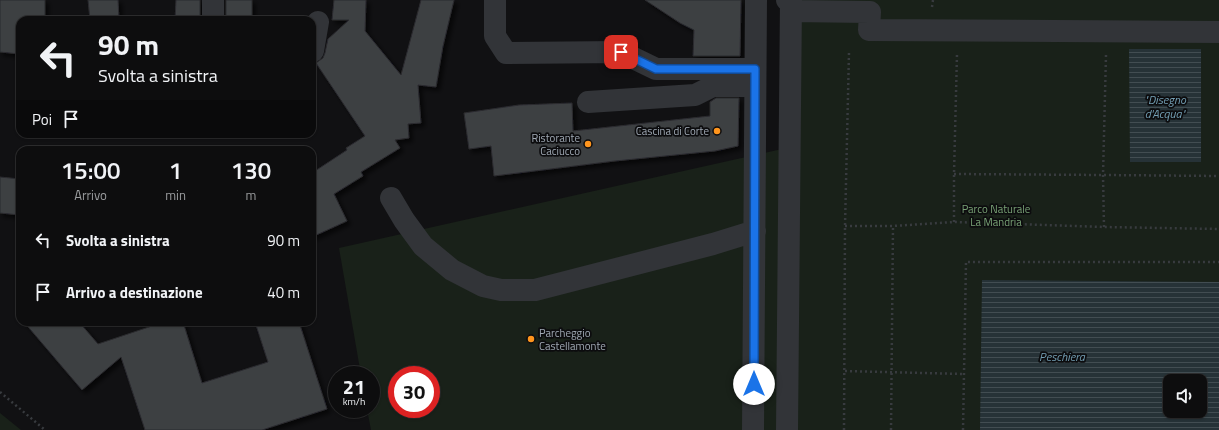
<!DOCTYPE html>
<html lang="it">
<head>
<meta charset="utf-8">
<style>
  :root { --surface:#0d0d0e; --page:#161617; --text:#f1f3f6; --muted:#9a9c9e; --line:#2d2d2e }
  body { margin:0; font-family:"Titillium Web",sans-serif; background:var(--page); color:var(--text); height:100vh; display:flex; flex-direction:column; font-size:15px; white-space:nowrap }
  * { box-sizing:border-box; margin:0 }
  p { font-size:13px; color:var(--muted) }
  .icon { flex:none; width:22px; height:22px; fill:none; stroke:currentColor; stroke-width:2; stroke-linecap:round; stroke-linejoin:round }
  .map { position:relative; flex:1; overflow:hidden }
  .side { position:absolute; left:16px; top:146px; width:300px; height:180px; display:flex; flex-direction:column; background:var(--surface); border-radius:12px; box-shadow:0 1px 3px #0004,0 0 0 1px var(--line) }
  .side>* { flex:none }
  .top-card { position:absolute; left:16px; top:16px; width:300px; height:122px; border-radius:12px; box-shadow:0 1px 3px #0004,0 0 0 1px var(--line); background:#0d0d0e; color:var(--text); overflow:hidden }
  .fabs { position:absolute; left:1163px; top:374px; display:grid; gap:8px }
  .fabs a { display:grid; place-items:center; width:44px; height:44px; border-radius:8px; background:var(--surface); box-shadow:0 1px 3px #0004,0 0 0 1px var(--line); font-size:20px }
  .speed { position:absolute; left:328px; top:366px; display:flex; gap:8px; font-size:20px; font-weight:700; text-align:center }
  .speed>* { display:grid; place-content:center; width:52px; height:52px; border-radius:50%; background:var(--surface); box-shadow:0 1px 3px #0004,0 0 0 1px var(--line); line-height:1 }
  .speed small { font-size:10px; font-weight:400 }
  .speed .limit { border:6px solid #d22; background:#fff; color:#111 }
  .pin { position:absolute; display:grid; place-items:center; width:34px; height:34px; color:#fff; margin:-17px; border-radius:8px; box-shadow:0 2px 6px #0006 }
  .me { position:absolute; width:44px; margin:-22px; rotate:0deg; stroke-linejoin:round; filter:drop-shadow(0 0 3px #0008) }
  .turn { display:flex; align-items:center; gap:14px; height:84px; padding:0 16px; font-size:18px }
  .turn .icon { width:52px; height:52px; stroke-width:2.5 }
  .turn b { display:block; font-size:28px; line-height:34px }
  .then { display:flex; align-items:center; height:38px; padding:0 16px; background:#0003; gap:8px; font-size:15px }
  .eta { display:flex; justify-content:space-evenly; align-items:center; height:68px; text-align:center }
  .eta b { font-size:24px; font-weight:600; line-height:28px }
  ul { padding:0; list-style:none }
  li { display:flex; align-items:center; gap:12px; height:52px; padding:0 16px }
  li div { flex:1 }
  li b { display:block; font-size:15px }
  li em { font-style:normal }
  .map>svg:first-child { display:block }
  .park { fill:#192119; fill-rule:evenodd }
  .water { fill:url(#water-rules); fill-rule:evenodd }
  .building { fill:#3d3f43; stroke:#2b2b2f; filter:url(#shadow) }
  .lines { fill:none; stroke-linecap:round; stroke-linejoin:round }
  .path { stroke:#383b3f; stroke-width:2.5; stroke-dasharray:2 3; stroke-linecap:butt }
  .minor { stroke:#323438; stroke-width:22 }
  .route-casing { stroke:#114b97; stroke-width:10 }
  .route { stroke:#1a73e8; stroke-width:7 }
  .poi-dot { fill:#ff951d; stroke:#0c0c0e; stroke-width:1.5 }
  .labels { text-anchor:middle; dominant-baseline:central; stroke-width:3.5; stroke-linejoin:round; paint-order:stroke }
  .poi-label { font-size:11px; fill:#a1aab5; stroke:#0c0c0e; text-anchor:end }
  .park-label { font-size:11px; fill:#79a276; stroke:#0c0c0e }
  .water-label { font-size:12px; font-style:italic; fill:#749fb4; stroke:#0c0c0e }
</style>
</head>
<body>
<div class="map">
<svg width="1219" height="430" viewBox="0 0 1219 430">
  <defs>
    <pattern id="water-rules" width="6" height="5" patternUnits="userSpaceOnUse"><rect width="6" height="5" fill="#263237"/><path d="M0 2.5h6" fill="none" stroke="#424d52"/></pattern>
    <filter id="shadow"><feDropShadow dx="3.5" dy="3.5" stdDeviation="2" flood-color="#0009"/></filter>
  </defs>
  <rect width="100%" height="100%" fill="#111113"/>
  <path class="park" d="M787,0H1219V430H371L367,409H371V375H361L339,248L791,147ZM397,375H431V409H397ZM1170,381H1200V411H1170Z
    M0,413L21,430H0Z"/>
  <path class="water" d="M1129,49H1201V162H1130Z
    M982,280L1219,282V430H980ZM1170,381H1200V411H1170Z"/>
  <path class="building" d="M0,0H45V20H20V54L0,52Z
    M88,0H118L119,20H90Z
    M176,0H200V20H175Z
    M226,0H252V20H226Z
    M334,0H366L365,31L401,75L421,0H454L443,46L436,87L418,85L421,123L408,124L409,138L395,140L400,148L361,172L363,176L334,194L347,221L312,237V173L347,150L346,148L365,136L316,63L323,58L325,53L328,39L349,20H332Z
    M645,0H741L740,56H693L694,30L680,23Z
    M716,98H739L738,146L715,151L615,161L494,176L491,146L469,149L464,113L519,105L572,103L573,131L710,116V102Z
    M0,177L20,179V215L0,213Z
    M24,322H79L98,344L164,322H183L202,383L268,362L255,322H299L327,409L262,430H145L121,357L82,390Z"/>
  <g class="lines">
    <path class="path" d="M932,7L933,0
      M954,174L1103,175L1219,176
      M954,222V174L957,54
      M845,226H893L954,222L1104,227L1219,229
      M1104,227L1103,175L1106,55
      M845,371L964,374
      M0,392L45,430
      M844,430L845,226L849,52
      M891,430L893,226
      M963,430L966,262H1219"/>
    <path class="minor" d="M495,0V36L506,53L621,52L656,69H755
      M791,11L870,12L869,30L1219,32
      M213,20V0
      M312,51H313L318,22
      M588,102L695,95L713,86H755
      M391,198L404,220L423,246L452,270L483,286L501,290H535L713,244L755,231
      M753,430L756,0
      M787,430L791,0H787"/>
  </g>
  <g class="lines">
    <defs>
      <path id="route" d="M621,52L656,69H755L754,384"/>
    </defs>
    <use href="#route" class="route-casing"/>
    <use href="#route" class="route"/>
  </g>
  <g class="poi-dot">
    <circle cx="717" cy="131" r="4"/>
    <circle cx="588" cy="144" r="4"/>
    <circle cx="531" cy="339" r="4"/>
  </g>
  <g class="labels">
    <g class="poi-label">
      <text x="709" y="131">Cascina di Corte</text>
      <text x="580" y="138">Ristorante<tspan x="580" dy="13">Caciucco</tspan></text>
      <text x="539" y="333" text-anchor="start">Parcheggio<tspan x="539" dy="13">Castellamonte</tspan></text>
    </g>
    <g class="park-label">
      <text x="996" y="209">Parco Naturale<tspan x="996" dy="13">La Mandria</tspan></text>
    </g>
    <g class="water-label">
      <text x="1165" y="99">"Disegno<tspan x="1165" dy="14">d'Acqua"</tspan></text>
      <text x="1062" y="356">Peschiera</text>
    </g>
  </g>
</svg>
<div class="fabs">
<a><svg class="icon" aria-label="sound" viewBox="0 0 24 24"><path d="M4 9h4l5-4v14l-5-4H4zM17 9q2 3 0 6"/></svg></a>
</div>
<div class="speed"><div>21<small>km/h</small></div><div class="limit">30</div></div>
<div class="pin" style="left:621px;top:52px;background:#d93025"><svg class="icon" aria-label="arrive" viewBox="0 0 24 24"><path d="M6 21V4h12l-3 4 3 4H6"/></svg></div>
<svg class="me" style="left:754px;top:384px" viewBox="-20 -20 40 40"><circle r="19" fill="#fff"/><path d="M0-13L10 11 0 6-10 11z" fill="#1a73e8"/></svg>
<div class="top-card">
<div class="turn"><svg class="icon" aria-label="left" viewBox="0 0 24 24"><path d="M17 20v-9H6M10 6l-5 5 5 5"/></svg><div><b>90 m</b>Svolta a sinistra</div></div>
<div class="then">Poi<svg class="icon" aria-label="arrive" viewBox="0 0 24 24"><path d="M6 21V4h12l-3 4 3 4H6"/></svg></div>
</div>
<section class="side">
<div class="eta">
<div><b>15:00</b><p>Arrivo</p></div>
<div><b>1</b><p>min</p></div>
<div><b>130</b><p>m</p></div>
</div>
<ul>
<li><svg class="icon" aria-label="left" viewBox="0 0 24 24"><path d="M17 20v-9H6M10 6l-5 5 5 5"/></svg><div><b>Svolta a sinistra</b></div><em>90 m</em></li>
<li><svg class="icon" aria-label="arrive" viewBox="0 0 24 24"><path d="M6 21V4h12l-3 4 3 4H6"/></svg><div><b>Arrivo a destinazione</b></div><em>40 m</em></li>
</ul>
</section>
</div>
</body>
</html>
